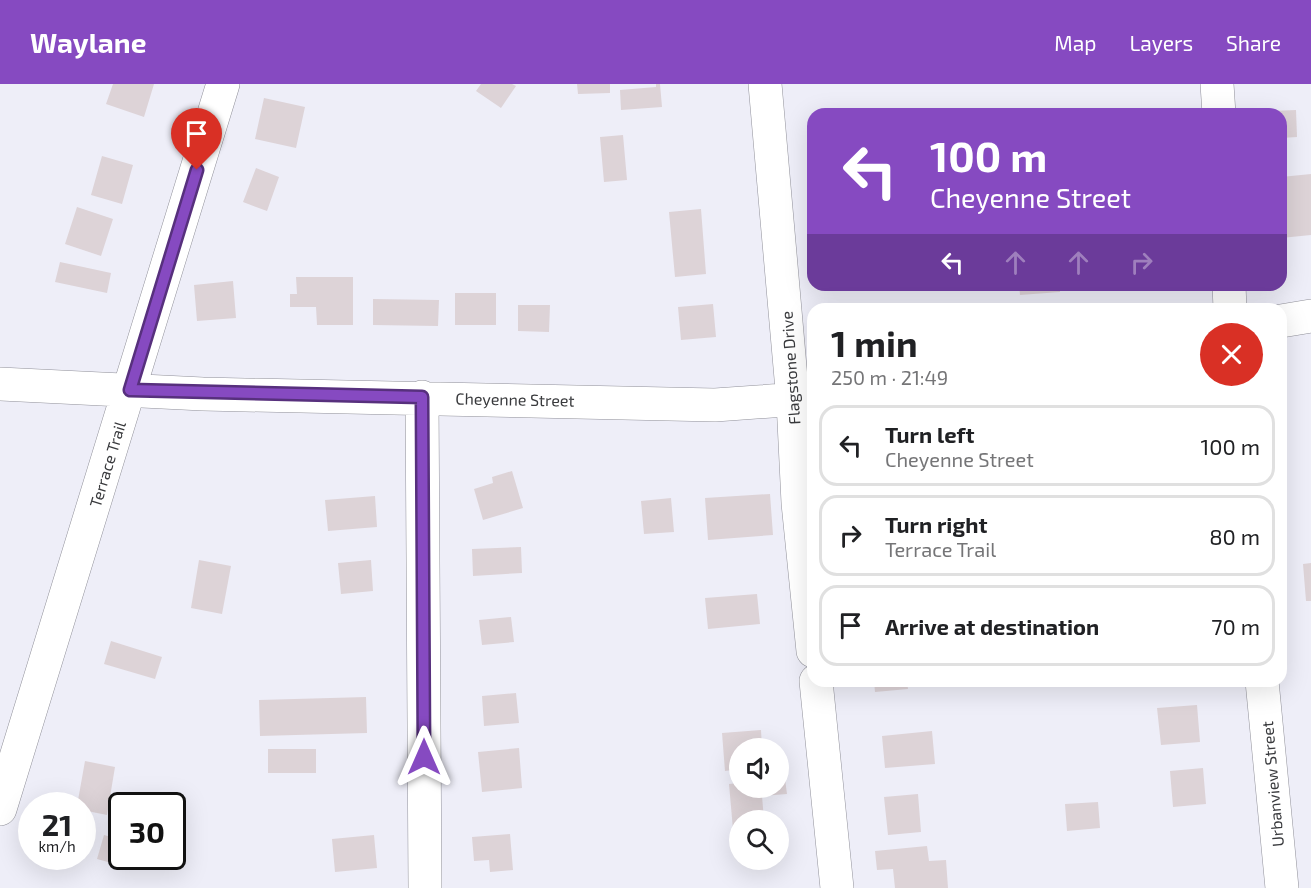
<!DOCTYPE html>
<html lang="en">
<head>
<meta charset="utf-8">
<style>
  :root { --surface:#fff; --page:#f2f2f2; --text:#202124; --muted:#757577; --line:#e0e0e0; --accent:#864ac1 }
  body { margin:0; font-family:"Exo 2",sans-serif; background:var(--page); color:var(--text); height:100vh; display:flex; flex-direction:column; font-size:22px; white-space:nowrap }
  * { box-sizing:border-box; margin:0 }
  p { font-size:20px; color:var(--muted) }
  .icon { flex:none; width:33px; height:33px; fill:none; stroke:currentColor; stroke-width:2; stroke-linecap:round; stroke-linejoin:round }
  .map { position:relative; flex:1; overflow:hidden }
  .panel { position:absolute; left:807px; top:219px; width:480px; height:384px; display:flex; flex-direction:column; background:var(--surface); border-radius:18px; box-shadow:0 6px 24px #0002 }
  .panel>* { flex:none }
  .top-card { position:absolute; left:807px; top:24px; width:480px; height:183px; border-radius:18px; box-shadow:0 6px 24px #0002; background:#864ac1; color:#fff; overflow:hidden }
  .controls { position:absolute; left:729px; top:654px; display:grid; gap:12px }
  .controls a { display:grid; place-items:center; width:60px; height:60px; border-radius:50%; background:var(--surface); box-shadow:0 6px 24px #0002; font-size:30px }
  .speed { position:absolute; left:18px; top:708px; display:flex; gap:12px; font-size:30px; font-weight:700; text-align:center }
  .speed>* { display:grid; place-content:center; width:78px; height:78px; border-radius:50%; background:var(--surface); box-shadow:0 6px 24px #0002; line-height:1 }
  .speed small { font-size:15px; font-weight:400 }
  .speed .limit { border:3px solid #111; border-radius:9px; background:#fff; color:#111 }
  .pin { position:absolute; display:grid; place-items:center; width:51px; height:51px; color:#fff; margin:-62px -26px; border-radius:50% 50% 50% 0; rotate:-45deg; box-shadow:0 0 6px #0007 }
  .pin .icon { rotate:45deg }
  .me { position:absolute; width:66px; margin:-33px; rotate:0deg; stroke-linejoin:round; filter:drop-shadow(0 0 4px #0008) }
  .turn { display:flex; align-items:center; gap:21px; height:126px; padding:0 24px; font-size:27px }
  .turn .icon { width:78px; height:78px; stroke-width:2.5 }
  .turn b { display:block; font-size:42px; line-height:51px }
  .lanes { display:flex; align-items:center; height:57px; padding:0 24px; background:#0003; justify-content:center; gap:30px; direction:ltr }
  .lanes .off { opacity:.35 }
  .round { display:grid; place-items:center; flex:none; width:63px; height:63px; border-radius:32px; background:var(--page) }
  .headline { display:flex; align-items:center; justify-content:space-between; height:102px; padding:0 24px }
  h1 { font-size:36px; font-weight:700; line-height:45px }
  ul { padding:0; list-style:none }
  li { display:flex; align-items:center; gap:18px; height:81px; margin:0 12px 9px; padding:0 12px; border:3px solid var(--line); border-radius:18px }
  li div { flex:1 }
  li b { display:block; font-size:22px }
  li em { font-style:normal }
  header { display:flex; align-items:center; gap:36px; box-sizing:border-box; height:84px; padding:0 30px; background:var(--accent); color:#fff }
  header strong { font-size:28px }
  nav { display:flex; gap:33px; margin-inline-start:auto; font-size:21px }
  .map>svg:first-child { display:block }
  .building { fill:#ddd3d7 }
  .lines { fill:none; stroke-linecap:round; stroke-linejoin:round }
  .minor-casing { stroke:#91919a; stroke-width:34 }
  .minor { stroke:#fff; stroke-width:33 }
  .route-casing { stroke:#57307d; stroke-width:15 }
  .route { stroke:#864ac1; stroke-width:10 }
  .labels { text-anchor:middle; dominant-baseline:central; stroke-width:4.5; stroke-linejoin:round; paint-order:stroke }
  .street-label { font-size:16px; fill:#393a3d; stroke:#fff }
</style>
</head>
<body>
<header>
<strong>Waylane</strong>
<nav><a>Map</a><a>Layers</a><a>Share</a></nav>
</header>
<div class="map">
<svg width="1311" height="804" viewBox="0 0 1311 804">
  <rect width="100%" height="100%" fill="#eeeef8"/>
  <path class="building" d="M113,0H154L144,33L106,20Z
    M481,0H512L516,2L501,24L476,7Z
    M577,0H610V9L578,10Z
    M656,0H660L662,23L621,26L620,6L656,3Z
    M264,14L305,23L296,64L255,55Z
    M1296,26L1297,53L1281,54V30H1272V27Z
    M623,51L627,96L604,98L600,53Z
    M102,72L133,81L122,120L91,111Z
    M256,84L279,93L267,127L243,118Z
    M1311,90V151L1281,154V93Z
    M77,123L113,135L101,172L65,160Z
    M701,125L706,190L675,193L669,128Z
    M60,178L111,189L107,209L55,198Z
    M296,193H353V241H317L316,223H290V210H297Z
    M233,197L236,234L197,237L194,201Z
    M1019,201H1060V208L1020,211Z
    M455,209H496V241H455Z
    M373,215L439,216L438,242L373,241Z
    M713,220L716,253L681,256L678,223Z
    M518,221H550L549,248L518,247Z
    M512,387L523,424L483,436L474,405L493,399L492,393Z
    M770,410L773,451L708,456L705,414Z
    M375,412L377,443L328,447L325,416Z
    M671,414L674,448L644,450L641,417Z
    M521,463L522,489L473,492L472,465Z
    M199,476L231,482L222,530L191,524Z
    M371,476L373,507L341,510L338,479Z
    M1311,479V517H1306L1303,480Z
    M757,510L760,540L708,545L705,514Z
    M511,533L514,558L482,561L479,536Z
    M111,557L162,573L155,595L104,580Z
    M874,597H907L908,605L875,608Z
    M1157,597H1193V599L1157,602Z
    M516,609L519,639L484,642L482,612Z
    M366,613L367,649L260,652L259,616Z
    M1197,621L1200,658L1161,661L1157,624Z
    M761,646L762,664H740V685L725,687L722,649Z
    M932,647L935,680L885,684L882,652Z
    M519,664L522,704L482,708L478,668Z
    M268,665H316V689H268Z
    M85,677L115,683L107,731L82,726V722H77Z
    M1203,684L1206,720L1173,723L1170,687Z
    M785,695L787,710L762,712L764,736H740V757H734L729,700L740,699V704H778V696Z
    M918,710L921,748L888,751L884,713Z
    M1098,718L1100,744L1067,747L1065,720Z
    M510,750L513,786L490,788L489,776L474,777L472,753Z
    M104,751L122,756V772H141L137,786L97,775Z
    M374,751L377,784L335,788L332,755Z
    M927,762L929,777L946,776L948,804H895L893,785L877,786L875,767Z"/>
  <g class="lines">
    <defs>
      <path id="minor" d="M765,0L793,317L798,419L813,567
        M1217,0L1219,30
        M1229,201L1230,225
        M1281,237L1311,232
        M0,300L203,310L715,321L813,314
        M422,313L425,804
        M816,597L837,804
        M1262,597L1282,804
        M0,725L223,0"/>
    </defs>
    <use href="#minor" class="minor-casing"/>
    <use href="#minor" class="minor"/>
  </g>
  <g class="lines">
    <defs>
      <path id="route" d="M197,86L130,306L422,313L424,673"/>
    </defs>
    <use href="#route" class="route-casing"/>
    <use href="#route" class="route"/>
  </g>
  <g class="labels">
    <g class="street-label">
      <text transform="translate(790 284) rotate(-94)">Flagstone Drive</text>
      <text transform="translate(515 315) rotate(1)">Cheyenne Street</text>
      <text transform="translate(107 380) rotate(-73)">Terrace Trail</text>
      <text transform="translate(1272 700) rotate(-95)">Urbanview Street</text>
    </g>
  </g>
</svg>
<div class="controls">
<a><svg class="icon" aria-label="sound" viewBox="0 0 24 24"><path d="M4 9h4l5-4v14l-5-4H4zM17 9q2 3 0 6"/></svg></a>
<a><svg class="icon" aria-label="search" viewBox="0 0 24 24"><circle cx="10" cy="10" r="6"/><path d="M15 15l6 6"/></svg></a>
</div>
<div class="speed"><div>21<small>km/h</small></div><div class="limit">30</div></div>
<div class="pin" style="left:197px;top:86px;background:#d93025"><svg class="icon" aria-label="arrive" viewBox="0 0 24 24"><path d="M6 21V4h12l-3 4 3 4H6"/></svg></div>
<svg class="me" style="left:424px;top:673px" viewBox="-20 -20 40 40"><path d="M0-17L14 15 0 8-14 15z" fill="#864ac1" stroke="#fff" stroke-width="4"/></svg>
<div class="top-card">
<div class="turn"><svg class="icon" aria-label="left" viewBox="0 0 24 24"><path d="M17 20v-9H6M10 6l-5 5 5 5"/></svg><div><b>100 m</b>Cheyenne Street</div></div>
<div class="lanes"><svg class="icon" aria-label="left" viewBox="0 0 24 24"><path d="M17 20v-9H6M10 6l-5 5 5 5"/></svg><svg class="icon off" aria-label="ahead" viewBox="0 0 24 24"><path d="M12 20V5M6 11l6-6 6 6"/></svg><svg class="icon off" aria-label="ahead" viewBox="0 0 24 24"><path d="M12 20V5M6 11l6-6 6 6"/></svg><svg class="icon off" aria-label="right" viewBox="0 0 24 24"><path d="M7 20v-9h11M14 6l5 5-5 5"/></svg></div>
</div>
<section class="panel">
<div class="headline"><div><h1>1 min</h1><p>250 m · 21:49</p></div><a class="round" style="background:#d93025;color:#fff"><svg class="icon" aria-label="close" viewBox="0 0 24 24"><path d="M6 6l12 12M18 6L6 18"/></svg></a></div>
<ul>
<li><svg class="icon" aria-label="left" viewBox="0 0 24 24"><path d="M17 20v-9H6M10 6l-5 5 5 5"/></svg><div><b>Turn left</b><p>Cheyenne Street</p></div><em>100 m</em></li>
<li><svg class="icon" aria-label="right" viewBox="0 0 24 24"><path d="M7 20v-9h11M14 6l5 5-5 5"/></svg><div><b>Turn right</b><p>Terrace Trail</p></div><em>80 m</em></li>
<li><svg class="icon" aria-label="arrive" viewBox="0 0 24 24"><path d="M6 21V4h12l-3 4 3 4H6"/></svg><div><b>Arrive at destination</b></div><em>70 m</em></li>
</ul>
</section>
</div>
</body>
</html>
